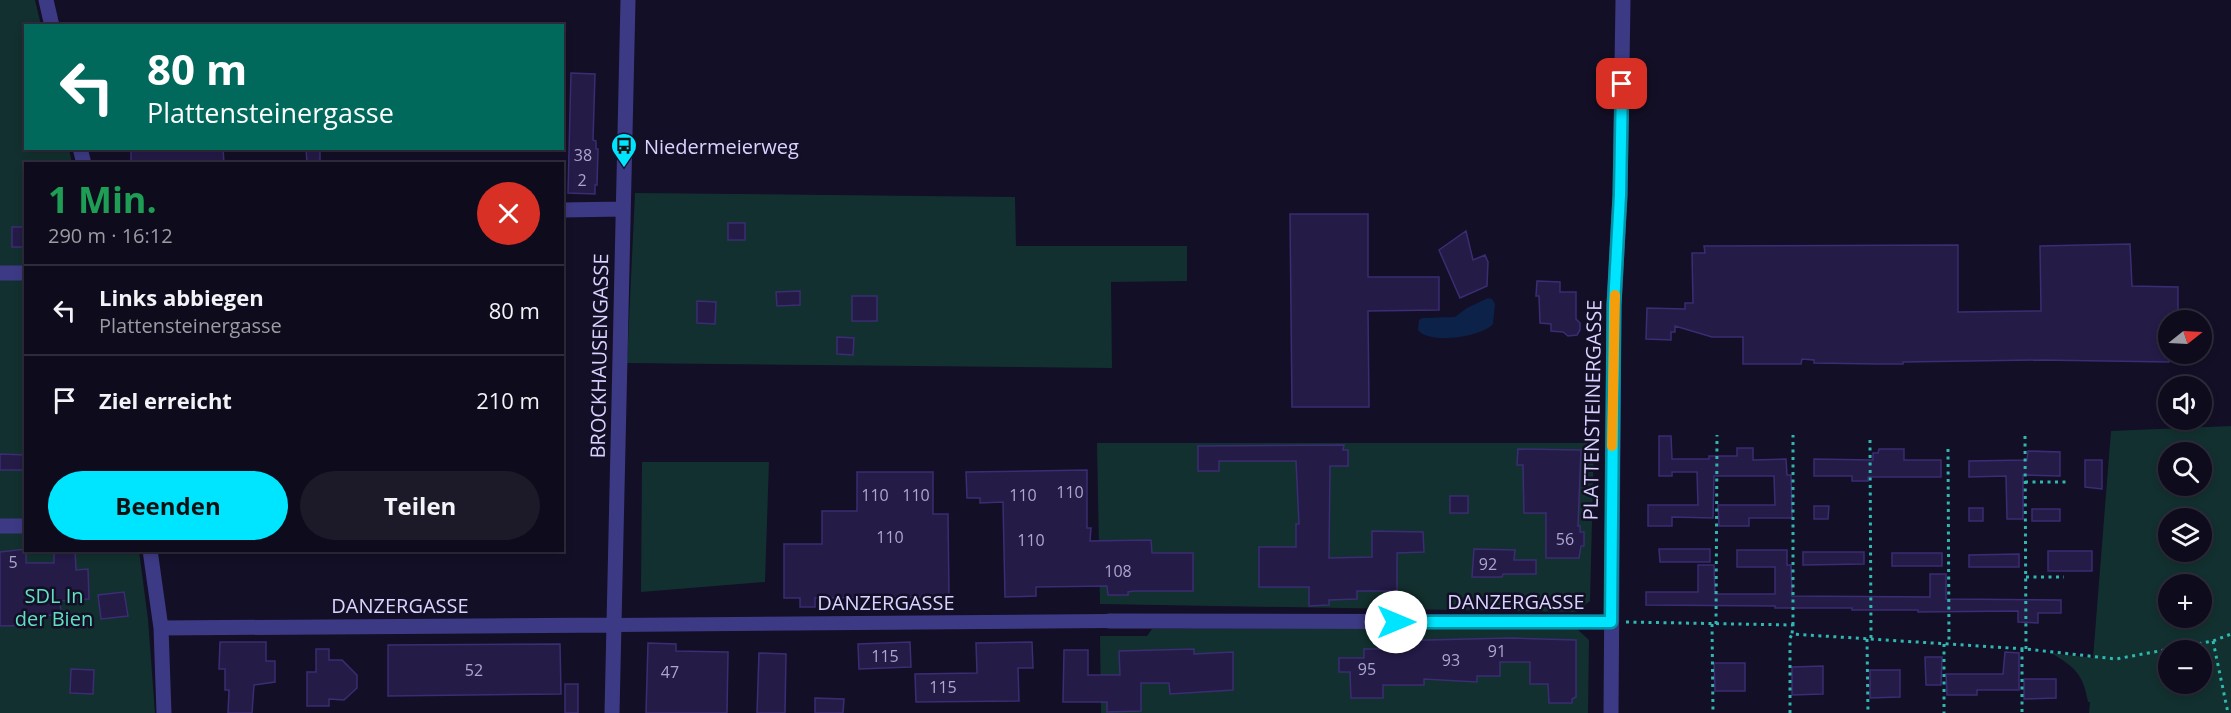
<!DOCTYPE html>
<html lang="de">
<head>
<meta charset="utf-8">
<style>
  :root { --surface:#0e0b1c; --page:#1c1929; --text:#f1f3f6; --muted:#9b9ba3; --line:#2e2b3b; --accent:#00e5ff }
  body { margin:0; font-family:"Open Sans",sans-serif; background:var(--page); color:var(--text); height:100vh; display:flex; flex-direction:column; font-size:22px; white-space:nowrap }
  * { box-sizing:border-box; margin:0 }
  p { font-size:20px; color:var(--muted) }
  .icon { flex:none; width:33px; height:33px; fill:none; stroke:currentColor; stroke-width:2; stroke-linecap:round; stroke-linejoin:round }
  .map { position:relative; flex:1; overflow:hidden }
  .drawer { position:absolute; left:24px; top:162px; width:540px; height:390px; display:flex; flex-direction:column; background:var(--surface); border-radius:0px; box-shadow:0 3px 9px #0003,0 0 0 2px var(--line) }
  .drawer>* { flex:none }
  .top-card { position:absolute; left:24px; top:24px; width:540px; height:126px; border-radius:0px; box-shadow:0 3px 9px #0003,0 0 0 2px var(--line); background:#00695c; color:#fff; overflow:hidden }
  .needle { width:39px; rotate:72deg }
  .fabs { position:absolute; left:2158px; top:310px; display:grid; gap:12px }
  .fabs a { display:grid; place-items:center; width:54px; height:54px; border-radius:50%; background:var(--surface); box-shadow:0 3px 9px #0003,0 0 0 2px var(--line); font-size:30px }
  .pin { position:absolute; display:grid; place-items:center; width:51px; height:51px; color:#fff; margin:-26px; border-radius:12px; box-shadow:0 3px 9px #0006 }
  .me { position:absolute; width:66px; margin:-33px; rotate:90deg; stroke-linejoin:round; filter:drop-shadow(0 0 4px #0008) }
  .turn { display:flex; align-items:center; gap:21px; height:126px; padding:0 24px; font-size:27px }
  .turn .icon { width:78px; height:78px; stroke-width:2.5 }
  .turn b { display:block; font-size:42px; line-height:51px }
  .round { display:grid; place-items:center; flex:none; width:63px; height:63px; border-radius:32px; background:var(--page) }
  .headline { display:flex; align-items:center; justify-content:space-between; height:102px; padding:0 24px }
  h1 { font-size:36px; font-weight:700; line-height:45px; color:#1e9e55 }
  .action { display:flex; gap:12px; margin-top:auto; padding:12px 24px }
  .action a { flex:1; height:69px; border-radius:36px; background:var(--accent); color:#111; font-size:24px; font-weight:700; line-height:69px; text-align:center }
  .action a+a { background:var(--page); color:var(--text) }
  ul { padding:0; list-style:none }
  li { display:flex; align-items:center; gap:18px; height:90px; padding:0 24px; border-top:2px solid var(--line) }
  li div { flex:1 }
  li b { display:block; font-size:22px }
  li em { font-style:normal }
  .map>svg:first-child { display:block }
  .green { fill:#12302f; fill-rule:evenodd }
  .water { fill:#0c2248 }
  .building { fill:#241b47; stroke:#3b2d73; stroke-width:1.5 }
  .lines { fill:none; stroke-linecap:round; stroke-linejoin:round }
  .path { stroke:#2fb8b0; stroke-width:3; stroke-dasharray:3 4.5; stroke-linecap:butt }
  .pedestrian { stroke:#3d3a85; stroke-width:14 }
  .minor { stroke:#3d3a85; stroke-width:15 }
  .route-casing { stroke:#0095a6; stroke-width:15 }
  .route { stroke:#00e5ff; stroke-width:10 }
  .slow { stroke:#f59e0b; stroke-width:10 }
  .labels { text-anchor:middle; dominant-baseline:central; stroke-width:5; stroke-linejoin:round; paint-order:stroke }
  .number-label { font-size:16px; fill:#aca6d1 }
  .poi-label { font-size:20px; fill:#d9d4ff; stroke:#130f26; text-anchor:start }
  .street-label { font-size:20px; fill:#d9d4ff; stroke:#130f26 }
  .park-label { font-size:20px; fill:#5fe0c0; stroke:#130f26 }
</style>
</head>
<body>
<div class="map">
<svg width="2231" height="713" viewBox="0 0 2231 713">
  <rect width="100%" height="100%" fill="#130f26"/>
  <path class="green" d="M0,0H35L41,25L26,26V148L69,149L72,163L26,164V550L139,551L148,619L155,713H0Z
    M635,193L1015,197L1016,246H1187V281L1111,282L1112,368L627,363Z
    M2231,426V713H2089L2090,702H2088C2083,674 2075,667 2051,653L2093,658L2111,431ZM2169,453H2202V486H2169ZM2169,519H2202V552H2169ZM2169,585H2202V618H2169ZM2169,651H2202V684H2169Z
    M1097,443H1594L1590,601L1576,612L1100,604Z
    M642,462H769L765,582L641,592Z
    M1576,628L1589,640L1588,713H1101L1100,636H1147L1152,629Z"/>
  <path class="water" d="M1488,298L1492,299L1495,304L1493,324C1482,337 1429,345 1418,330L1419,320L1422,318L1455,317L1467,308Z"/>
  <path class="building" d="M571,73L595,74L593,140L596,141V149H598L597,185H595V194L568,193Z
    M131,148H223L224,164H131Z
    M306,148H320V164H307Z
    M1290,214H1368V277H1439V310L1368,311L1369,407H1292Z
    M728,223H745V240H728Z
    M12,227H26V247H12Z
    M1466,231L1473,260L1485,255L1488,262L1487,286L1460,298L1439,250Z
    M2130,244L2132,286L2178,287V321H2169V362L2041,360L1903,362V364H1879L1814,363V360L1802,359L1801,364H1743V337H1712L1675,326V332H1671V340L1646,339L1647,308L1685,309V303H1693L1692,253H1705L1704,246L1958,245V312L2041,311L2040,246Z
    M1537,281L1560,282V292H1576V319L1580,323V330L1577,335L1568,336L1563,332L1551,331V324L1540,323L1539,296H1536Z
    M800,291V305L777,306L776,292Z
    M852,296H877V321H852Z
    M697,301L716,302L715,324L697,323Z
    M837,337L854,338L853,355L837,354Z
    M1659,436H1671L1672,459H1709V456H1737V448H1753V460L1786,459L1787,475H1791L1792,518H1749V526H1719L1718,505H1775L1774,476H1714L1713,518L1672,517V526H1648V505H1698L1697,472H1672V476H1659Z
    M1344,445L1343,450H1348V466H1330L1329,558L1372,557V531L1423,532L1424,552L1397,553V591H1357V599L1329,600V605L1309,606V587H1259V547H1296V524H1299L1296,461H1219V471H1198V446Z
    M1518,449L1581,450L1578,526H1580V532H1584V546H1581L1579,558H1546V513H1524L1523,465H1517Z
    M1879,449H1904V460H1941V477H1868V481H1852V476H1814V459L1873,460V453H1878Z
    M2028,451L2060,452V476L2023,475V519H2007L2006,476L1969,477V461L2027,460Z
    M0,454L26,455V470H0Z
    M2085,460H2102V489L2085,487Z
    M1087,470V528H1091L1090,541L1151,540L1152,553H1193V591H1134L1128,592V595H1108L1107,586L1036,587V596L1005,597L1003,502L980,503V498H967L966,472Z
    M857,472H933V514H948L949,597L815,598V607H800V598H784V544H822V511H857Z
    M1450,496H1468V513H1450Z
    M1814,506H1829L1828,519H1814Z
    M1969,508H1983V521H1969Z
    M2032,509H2060V521H2032Z
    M26,549V563H54V550H75L76,570L88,569L89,599L60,601L61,614L41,616L43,625L0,626V552Z
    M1474,549L1515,550L1514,560H1536V574H1503L1502,577H1472Z
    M1659,549H1710V562H1660Z
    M1737,550H1787V565H1791L1792,596L1930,597V574H1946V599L2061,600V613H2038V623L2018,622V611L1918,612V610H1852V608H1775V606L1646,605V592H1698V565H1714L1715,594H1775V567H1737Z
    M2048,551H2092V571H2048Z
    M1803,552H1864V564L1803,565Z
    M1892,553H1942V566H1892Z
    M2019,554V567H1969V555Z
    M124,592L128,616L101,619L98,595Z
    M1511,638L1576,640V697L1572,699V703H1549L1548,684H1530V662H1500V676H1477V682L1424,679V685H1383V698H1351L1350,672H1339V658H1364V649H1385V641Z
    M220,642H266V661H275V682L254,685L252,713H228L229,690H225V669H219Z
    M910,642L911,667L859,669L858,644Z
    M1032,642L1033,668H1018L1019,701L916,702L915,674L977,673L976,643Z
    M648,643L676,644V651L728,652L727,713H646Z
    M560,644L561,694L388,696V645Z
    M316,649H329V660H342L357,675V688L344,700L329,699V706H307V672H316Z
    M1194,649V654L1233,652V690L1170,694L1169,683H1141V711L1107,712V702H1063L1064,650H1088V675H1120L1119,651Z
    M2005,652L2019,653V690H1977V695H1947L1946,674H2003Z
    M759,653L786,654L785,713H757Z
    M1925,657H1942L1941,685H1926Z
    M1714,663H1745V691H1715Z
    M1823,666V694L1792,695V667Z
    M71,669L94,670L93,694L70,693Z
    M1870,670H1900V697L1870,698Z
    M2024,679H2056V698L2024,699Z
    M565,684H578V713H565Z
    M815,698L844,699L843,713H815Z"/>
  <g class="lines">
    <path class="path" d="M2025,436L2026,649
      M1870,440L1871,639
      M1948,449L1949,644
      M2025,482H2067
      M2026,577H2064
      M1626,622L1793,625L1792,634L2026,649L2116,659L2213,641L2231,634
      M1712,624L1713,713
      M1716,624L1717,435
      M1793,625V435
      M1867,639L1868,713
      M2213,641L2228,713
      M1944,644V713
      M2022,649V713
      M1790,713V638L1792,634"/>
    <path class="pedestrian" d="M614,625L1109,621"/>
    <path class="minor" d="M46,0L52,26
      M80,148L84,164
      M562,210L623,209
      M0,273H26
      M0,526H26
      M150,550L161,628L164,713
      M1109,621L1611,622
      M161,628L614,625
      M612,713L628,0
      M1611,713L1614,305L1620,195L1623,0"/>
  </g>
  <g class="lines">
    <defs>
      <path id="route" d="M1396,622H1611L1614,305L1620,195L1622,84"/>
    </defs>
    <use href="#route" class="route-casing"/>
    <use href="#route" class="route"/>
    <path class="slow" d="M1612,446L1615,295"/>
  </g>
  <defs>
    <symbol id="bus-pin" viewBox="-11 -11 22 30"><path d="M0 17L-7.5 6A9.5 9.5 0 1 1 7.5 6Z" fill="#00e5ff" stroke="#130f26"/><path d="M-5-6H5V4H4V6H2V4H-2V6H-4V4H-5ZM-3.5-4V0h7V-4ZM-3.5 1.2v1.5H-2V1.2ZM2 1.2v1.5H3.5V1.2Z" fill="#111"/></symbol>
  </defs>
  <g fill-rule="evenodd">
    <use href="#bus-pin" x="609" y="131" width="30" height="40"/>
  </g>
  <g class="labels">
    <g class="number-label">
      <text x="583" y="155">38</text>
      <text x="582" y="180">2</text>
      <text x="1070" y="492">110</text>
      <text x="875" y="495">110</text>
      <text x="916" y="495">110</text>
      <text x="1023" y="495">110</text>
      <text x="890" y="537">110</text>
      <text x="1565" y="539">56</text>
      <text x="1031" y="540">110</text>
      <text x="13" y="562">5</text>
      <text x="1488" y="564">92</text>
      <text x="1118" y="571">108</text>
      <text x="1497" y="651">91</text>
      <text x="885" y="656">115</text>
      <text x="1451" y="660">93</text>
      <text x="1367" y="669">95</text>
      <text x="474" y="670">52</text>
      <text x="670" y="672">47</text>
      <text x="943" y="687">115</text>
    </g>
    <g class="poi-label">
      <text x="644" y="146">Niedermeierweg</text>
    </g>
    <g class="street-label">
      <text transform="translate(599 356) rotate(-89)">BROCKHAUSENGASSE</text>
      <text transform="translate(1592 410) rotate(-89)">PLATTENSTEINERGASSE</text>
      <text x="1516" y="601">DANZERGASSE</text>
      <text x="886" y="602">DANZERGASSE</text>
      <text x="400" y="605">DANZERGASSE</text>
    </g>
    <g class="park-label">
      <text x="54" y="595">SDL In<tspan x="54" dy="23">der Bien</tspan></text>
    </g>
  </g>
</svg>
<div class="fabs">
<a><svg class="needle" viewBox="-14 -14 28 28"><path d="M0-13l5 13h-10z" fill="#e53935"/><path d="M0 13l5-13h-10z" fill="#9b9ba3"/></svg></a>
<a><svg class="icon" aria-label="sound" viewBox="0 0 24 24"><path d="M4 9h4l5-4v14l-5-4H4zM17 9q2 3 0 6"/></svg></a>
<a><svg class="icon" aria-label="search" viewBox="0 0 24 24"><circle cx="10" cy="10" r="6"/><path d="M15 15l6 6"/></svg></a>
<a><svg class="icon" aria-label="layers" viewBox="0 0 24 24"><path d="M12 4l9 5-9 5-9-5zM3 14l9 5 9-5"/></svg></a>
<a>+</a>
<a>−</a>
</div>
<div class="pin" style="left:1622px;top:84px;background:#d93025"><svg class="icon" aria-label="arrive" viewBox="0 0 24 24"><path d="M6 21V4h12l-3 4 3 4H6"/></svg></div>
<svg class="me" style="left:1396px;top:622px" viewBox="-20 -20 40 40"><circle r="19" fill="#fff"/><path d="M0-13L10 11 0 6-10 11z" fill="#00e5ff"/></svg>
<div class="top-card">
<div class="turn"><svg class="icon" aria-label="left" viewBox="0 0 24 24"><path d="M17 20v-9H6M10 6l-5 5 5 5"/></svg><div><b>80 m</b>Plattensteinergasse</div></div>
</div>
<section class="drawer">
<div class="headline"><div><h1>1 Min.</h1><p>290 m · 16:12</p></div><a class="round" style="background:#d93025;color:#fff"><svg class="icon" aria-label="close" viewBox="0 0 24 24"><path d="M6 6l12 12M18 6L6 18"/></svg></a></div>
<ul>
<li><svg class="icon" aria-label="left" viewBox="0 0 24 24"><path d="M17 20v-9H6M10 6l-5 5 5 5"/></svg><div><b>Links abbiegen</b><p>Plattensteinergasse</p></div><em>80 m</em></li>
<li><svg class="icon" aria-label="arrive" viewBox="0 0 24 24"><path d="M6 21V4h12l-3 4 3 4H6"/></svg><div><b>Ziel erreicht</b></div><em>210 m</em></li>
</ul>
<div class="action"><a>Beenden</a><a>Teilen</a></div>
</section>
</div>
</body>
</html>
